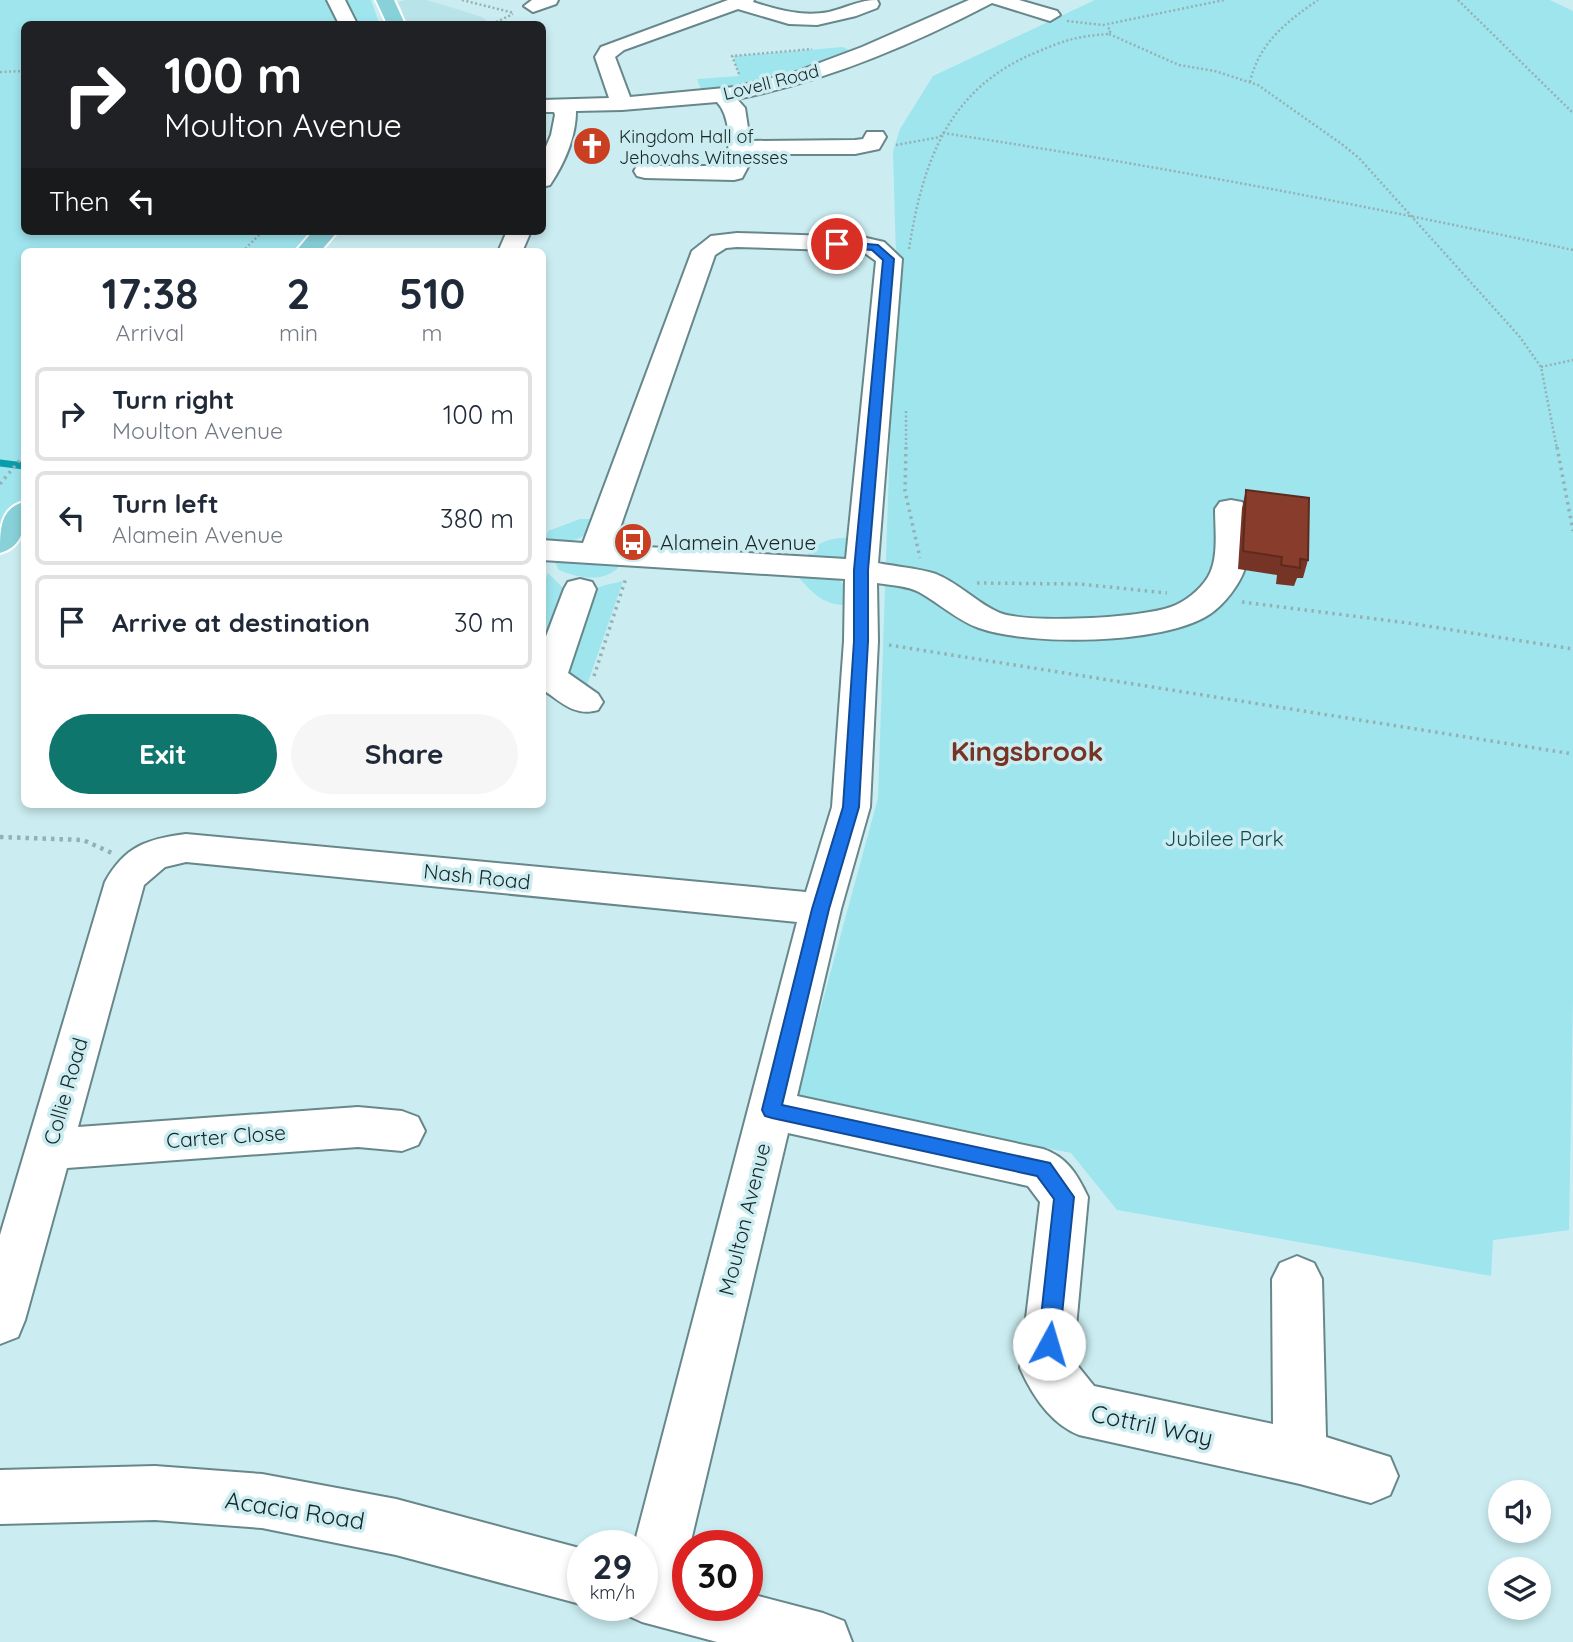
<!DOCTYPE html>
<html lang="en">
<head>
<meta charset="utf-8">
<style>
  :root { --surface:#fff; --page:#f6f6f7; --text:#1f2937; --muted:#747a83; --line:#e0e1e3; --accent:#0f766e }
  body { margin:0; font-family:Quicksand,sans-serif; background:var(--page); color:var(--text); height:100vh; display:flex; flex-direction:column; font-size:26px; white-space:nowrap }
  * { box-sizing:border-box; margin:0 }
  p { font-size:23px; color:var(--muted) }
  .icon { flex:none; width:38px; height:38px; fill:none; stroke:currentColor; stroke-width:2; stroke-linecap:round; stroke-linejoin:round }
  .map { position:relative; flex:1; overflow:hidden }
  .details { position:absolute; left:21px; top:248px; width:525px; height:560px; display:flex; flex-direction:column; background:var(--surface); border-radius:10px; box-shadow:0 4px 10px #0003 }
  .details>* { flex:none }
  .banner { position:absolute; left:21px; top:21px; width:525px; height:214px; border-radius:10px; box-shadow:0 4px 10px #0003; background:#202124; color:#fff; overflow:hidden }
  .buttons { position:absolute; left:1488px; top:1480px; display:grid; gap:14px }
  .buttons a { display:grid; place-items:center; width:63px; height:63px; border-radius:50%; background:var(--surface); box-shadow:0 4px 10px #0003; font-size:35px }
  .speed { position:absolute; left:567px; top:1530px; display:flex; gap:14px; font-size:35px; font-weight:700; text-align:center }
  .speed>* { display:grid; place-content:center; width:91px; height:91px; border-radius:50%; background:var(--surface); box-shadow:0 4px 10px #0003; line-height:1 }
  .speed small { font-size:18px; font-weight:400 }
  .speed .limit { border:10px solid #d22; background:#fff; color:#111 }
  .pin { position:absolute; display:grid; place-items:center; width:60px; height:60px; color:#fff; margin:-30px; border:4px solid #fff; border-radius:50%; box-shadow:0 2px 7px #0007 }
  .me { position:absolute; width:77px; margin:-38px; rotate:6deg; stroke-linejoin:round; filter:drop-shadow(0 0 5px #0008) }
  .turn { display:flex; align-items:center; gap:24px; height:147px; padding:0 28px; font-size:32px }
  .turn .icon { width:91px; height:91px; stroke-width:2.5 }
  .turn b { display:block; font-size:49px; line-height:60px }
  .then { display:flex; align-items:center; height:66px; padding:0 28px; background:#0003; gap:14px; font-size:26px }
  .eta { display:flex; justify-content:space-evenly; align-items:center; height:119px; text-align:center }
  .eta b { font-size:42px; font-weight:700; line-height:49px }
  .cta { display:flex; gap:14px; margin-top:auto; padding:14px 28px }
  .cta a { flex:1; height:80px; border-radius:42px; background:var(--accent); color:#fff; font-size:28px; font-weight:700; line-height:80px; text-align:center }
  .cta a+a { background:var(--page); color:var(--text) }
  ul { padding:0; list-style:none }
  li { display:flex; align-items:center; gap:21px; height:94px; margin:0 14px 10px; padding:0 14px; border:4px solid var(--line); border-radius:10px }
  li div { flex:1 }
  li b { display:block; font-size:26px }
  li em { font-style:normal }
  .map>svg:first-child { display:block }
  .built { fill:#b8e3e8 }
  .green { fill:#9fe5ee }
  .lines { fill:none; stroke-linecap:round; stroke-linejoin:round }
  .stream { stroke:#089eac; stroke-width:7 }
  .minor-casing { stroke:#68878b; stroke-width:4 }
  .major-casing { stroke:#fff; stroke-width:4 }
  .path-far2 { stroke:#95b0b3; stroke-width:2.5; stroke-dasharray:2 2.5; stroke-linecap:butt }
  .path-far1 { stroke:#95b0b3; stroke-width:3.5; stroke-dasharray:2.5 4.5; stroke-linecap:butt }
  .path { stroke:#95b0b3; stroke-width:4.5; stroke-dasharray:3.5 5; stroke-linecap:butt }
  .minor { fill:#fff; fill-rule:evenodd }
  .major { fill:#88d1d9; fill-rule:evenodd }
  .wall { fill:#753425 }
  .building { fill:#883c2b; stroke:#5f2a1e; stroke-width:2 }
  .route { fill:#1a73e8; stroke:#114b97; stroke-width:2 }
  .labels { text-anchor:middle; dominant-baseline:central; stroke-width:7; stroke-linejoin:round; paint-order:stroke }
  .far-street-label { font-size:18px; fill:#182526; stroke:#cbedf1 }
  .far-poi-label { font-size:18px; fill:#182526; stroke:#cbedf1; text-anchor:start }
  .poi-label { font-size:21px; fill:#182526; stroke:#cbedf1; text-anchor:start }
  .park-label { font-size:21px; fill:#12494e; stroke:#cbedf1 }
  .street-label { font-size:21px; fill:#182526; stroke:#cbedf1 }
  .near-street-label { font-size:24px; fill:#182526; stroke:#cbedf1 }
  .district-label { font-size:28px; font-weight:bold; fill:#773324; stroke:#cbedf1 }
</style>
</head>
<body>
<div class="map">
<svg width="1573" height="1642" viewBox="0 0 1573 1642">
  <rect width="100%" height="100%" fill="#cbedf1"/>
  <path class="built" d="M406,0H427L482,17L491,24H401L402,10L398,2Z"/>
  <path class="green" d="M0,0H371L379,23L24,24V231H314L295,252H24V498L0,527Z
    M1095,0H1550L1573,11V998L1569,1230L1493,1240L1491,1276L1117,1210L1071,1153L796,1099L878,798L896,257L893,151L900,129L933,76Z
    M843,47L849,50C801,70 753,84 702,92L697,79L739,76L733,56Z
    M580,519H594C587,543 567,543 545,542L548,531Z
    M615,520L630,524L646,537L647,548L620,545L614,541Z
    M853,538C850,567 828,562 805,561C812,541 834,537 853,538Z
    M557,560L618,564V568C601,583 579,578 559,570L555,563Z
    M548,573L564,589L543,646V586Z
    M802,573C830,576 847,572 848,605C826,606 814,595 800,579Z
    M623,581L585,691L565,677L588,593L602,586Z"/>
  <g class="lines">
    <path class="stream" d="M0,463L24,466"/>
    <defs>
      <path id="minor" d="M327,0H345L357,24H339Z
        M532,0H558L556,4L533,12L524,6Z
        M728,0H754L753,2C778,10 803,17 829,12C846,8 859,0 877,0L879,4L877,8L856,16L817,25L789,24L738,9L624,50L615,57L630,97L735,87L790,74L862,47L969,0H1019L1057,11L1060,15L1050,21L992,3C912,45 826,81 737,99L745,108L750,141L855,140L863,139L867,132H883L886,137L879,149L855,154H750L749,165L742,178L734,180L645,178L637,176L634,171L637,166H726C730,146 731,117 717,102L622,110L576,111C576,137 564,164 550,185L542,187V156L551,135L555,115L554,112H542V100L609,98L595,57L601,47Z
        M507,231H531L522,252H498Z
        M737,233L862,237L884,242L902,259L878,563C897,567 918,568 936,574C959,583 978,604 1000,613C1030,624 1140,618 1171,607C1185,602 1200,590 1208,577C1219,559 1215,530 1215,509L1220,502L1231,500L1242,502L1247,509C1246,526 1251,552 1245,568C1240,584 1224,605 1210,614C1164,645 1030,646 979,628C958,621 939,603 919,592C908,586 890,585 877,583L878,641L870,807L841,909L797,1096L1043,1149C1067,1157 1077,1174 1088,1197L1073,1360L1094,1386L1273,1424L1272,1279L1280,1263L1297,1256L1314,1263L1322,1279L1326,1437L1390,1457L1398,1476L1390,1495L1371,1503L1300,1484L1079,1435C1051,1424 1032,1395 1020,1368L1040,1202L1028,1186L788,1133L690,1545H688L683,1576L688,1577V1605H747V1593L823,1613L844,1621L852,1642H717L642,1622L622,1613L618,1605H642V1545H634L797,922L186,862L165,867L144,885L78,1127L358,1107L402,1111L418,1117L425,1131L418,1145L402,1151L358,1147L67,1168L25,1320L18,1337L0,1344V1235L105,882C125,846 147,839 186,834L806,892L832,807L844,641L845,579L542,560V540L583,543L692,251L711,236ZM737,247L862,251L876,261L846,559L614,545L715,255L726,248Z
        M580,579L592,582L596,589L568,673L598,694L603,702L598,710C575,717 561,702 542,689V647L564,589L568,582Z
        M155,1466L262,1474L396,1499L583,1549L584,1605L396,1555L262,1528L155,1520L0,1524V1470Z"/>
      <path id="major" d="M376,0H394L405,24H387Z
        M313,231H338L320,252H295Z
        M24,502C26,523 25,546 0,553C0,530 0,508 24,502Z"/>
    </defs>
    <use href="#minor" class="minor-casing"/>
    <use href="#major" class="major-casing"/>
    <path class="path-far2" d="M462,0L514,13
      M1458,0L1573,113
      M1067,21L1103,25L1224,0
      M492,24L513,14
      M1109,34L1179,65L1215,71L1258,85L1343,145L1359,158L1520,337L1541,367L1557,449
      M0,72L24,71
      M739,74L732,56L812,49
      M1250,82C1259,43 1286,22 1318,0
      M896,145L940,137L943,133C1154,165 1364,205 1573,250
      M909,249C923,161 948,88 1037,52C1065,40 1078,36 1109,34L1111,30L1107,27
      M242,252L263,231
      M1541,367L1573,360
      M906,449V411"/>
    <path class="path-far1" d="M906,447L905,491L920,558
      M1557,447L1573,531
      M0,484L24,455
      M977,583L1080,584L1167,593
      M1242,602L1408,623L1573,649
      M889,645L1573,754
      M594,676L626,578"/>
    <path class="path" d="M0,837L83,840L112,853"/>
    <use href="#minor" class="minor"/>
    <use href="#major" class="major"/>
  </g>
  <path class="wall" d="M1246,490L1308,560L1303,578H1297L1294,586L1276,584L1277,575L1238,569L1242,508Z"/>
  <path class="building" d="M1246,490L1309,498L1308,560L1300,559V568L1281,565L1282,557L1243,551Z"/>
  <path class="route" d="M833,241L878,245L894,259L868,570V641L859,807L829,909L782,1105L1050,1163L1074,1197L1059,1344L1056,1351L1049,1354L1041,1351L1038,1344L1054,1199L1037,1176L772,1118L765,1116L762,1110L812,909L843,807L854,641V570L883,260L872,250L837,247L833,246Z"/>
  <defs>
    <symbol id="church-disc" viewBox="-11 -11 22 22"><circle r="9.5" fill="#ca3f22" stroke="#cbedf1"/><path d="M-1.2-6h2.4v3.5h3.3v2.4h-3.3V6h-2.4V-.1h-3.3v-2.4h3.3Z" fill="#fff"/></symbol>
    <symbol id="bus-disc" viewBox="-11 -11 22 22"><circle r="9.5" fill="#ca3f22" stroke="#cbedf1"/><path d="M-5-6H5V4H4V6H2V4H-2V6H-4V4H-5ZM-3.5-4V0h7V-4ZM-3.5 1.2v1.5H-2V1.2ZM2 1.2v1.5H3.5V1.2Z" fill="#fff"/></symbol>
  </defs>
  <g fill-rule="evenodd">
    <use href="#church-disc" x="570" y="124" width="44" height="44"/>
    <use href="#bus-disc" x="611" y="520" width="44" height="44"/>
  </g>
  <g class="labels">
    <g class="far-street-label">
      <text transform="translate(771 82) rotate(-14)">Lovell Road</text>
    </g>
    <g class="far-poi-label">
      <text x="619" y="136">Kingdom Hall of<tspan x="619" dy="21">Jehovahs Witnesses</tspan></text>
    </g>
    <g class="poi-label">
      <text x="660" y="542">Alamein Avenue</text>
    </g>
    <g class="park-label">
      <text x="1224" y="838">Jubilee Park</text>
    </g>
    <g class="street-label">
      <text transform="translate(477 876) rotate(6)">Nash Road</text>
      <text transform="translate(65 1091) rotate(-74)">Collie Road</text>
      <text transform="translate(226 1136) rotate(-4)">Carter Close</text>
      <text transform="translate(744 1219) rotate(-76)">Moulton Avenue</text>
    </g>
    <g class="near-street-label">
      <text transform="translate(1152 1425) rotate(12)">Cottril Way</text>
      <text transform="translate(295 1510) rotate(9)">Acacia Road</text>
    </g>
    <g class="district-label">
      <text x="1027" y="750">Kingsbrook</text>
    </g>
  </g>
</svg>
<div class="buttons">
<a><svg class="icon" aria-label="sound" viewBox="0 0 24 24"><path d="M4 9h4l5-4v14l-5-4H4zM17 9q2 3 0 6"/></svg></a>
<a><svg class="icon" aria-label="layers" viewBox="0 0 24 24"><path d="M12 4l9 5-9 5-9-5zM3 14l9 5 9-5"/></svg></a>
</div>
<div class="speed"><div>29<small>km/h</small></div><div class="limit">30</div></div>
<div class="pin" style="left:837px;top:244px;background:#d93025"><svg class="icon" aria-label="arrive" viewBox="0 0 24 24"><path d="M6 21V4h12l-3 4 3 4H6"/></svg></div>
<svg class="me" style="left:1049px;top:1344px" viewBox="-20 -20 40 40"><circle r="19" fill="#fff"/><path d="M0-13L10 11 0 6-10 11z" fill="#1a73e8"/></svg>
<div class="banner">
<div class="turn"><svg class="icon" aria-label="right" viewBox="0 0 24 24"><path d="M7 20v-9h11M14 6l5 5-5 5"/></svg><div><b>100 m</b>Moulton Avenue</div></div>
<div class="then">Then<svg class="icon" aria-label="left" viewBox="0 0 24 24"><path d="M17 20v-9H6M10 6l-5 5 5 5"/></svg></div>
</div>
<section class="details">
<div class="eta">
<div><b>17:38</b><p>Arrival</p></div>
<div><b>2</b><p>min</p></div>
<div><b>510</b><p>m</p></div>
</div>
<ul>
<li><svg class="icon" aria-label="right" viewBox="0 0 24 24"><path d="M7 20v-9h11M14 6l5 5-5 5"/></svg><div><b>Turn right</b><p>Moulton Avenue</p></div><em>100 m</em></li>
<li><svg class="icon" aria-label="left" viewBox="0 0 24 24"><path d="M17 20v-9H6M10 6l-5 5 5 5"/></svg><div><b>Turn left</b><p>Alamein Avenue</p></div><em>380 m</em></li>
<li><svg class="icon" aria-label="arrive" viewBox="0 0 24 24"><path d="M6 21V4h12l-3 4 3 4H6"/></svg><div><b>Arrive at destination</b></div><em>30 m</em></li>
</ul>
<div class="cta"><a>Exit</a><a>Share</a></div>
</section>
</div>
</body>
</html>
